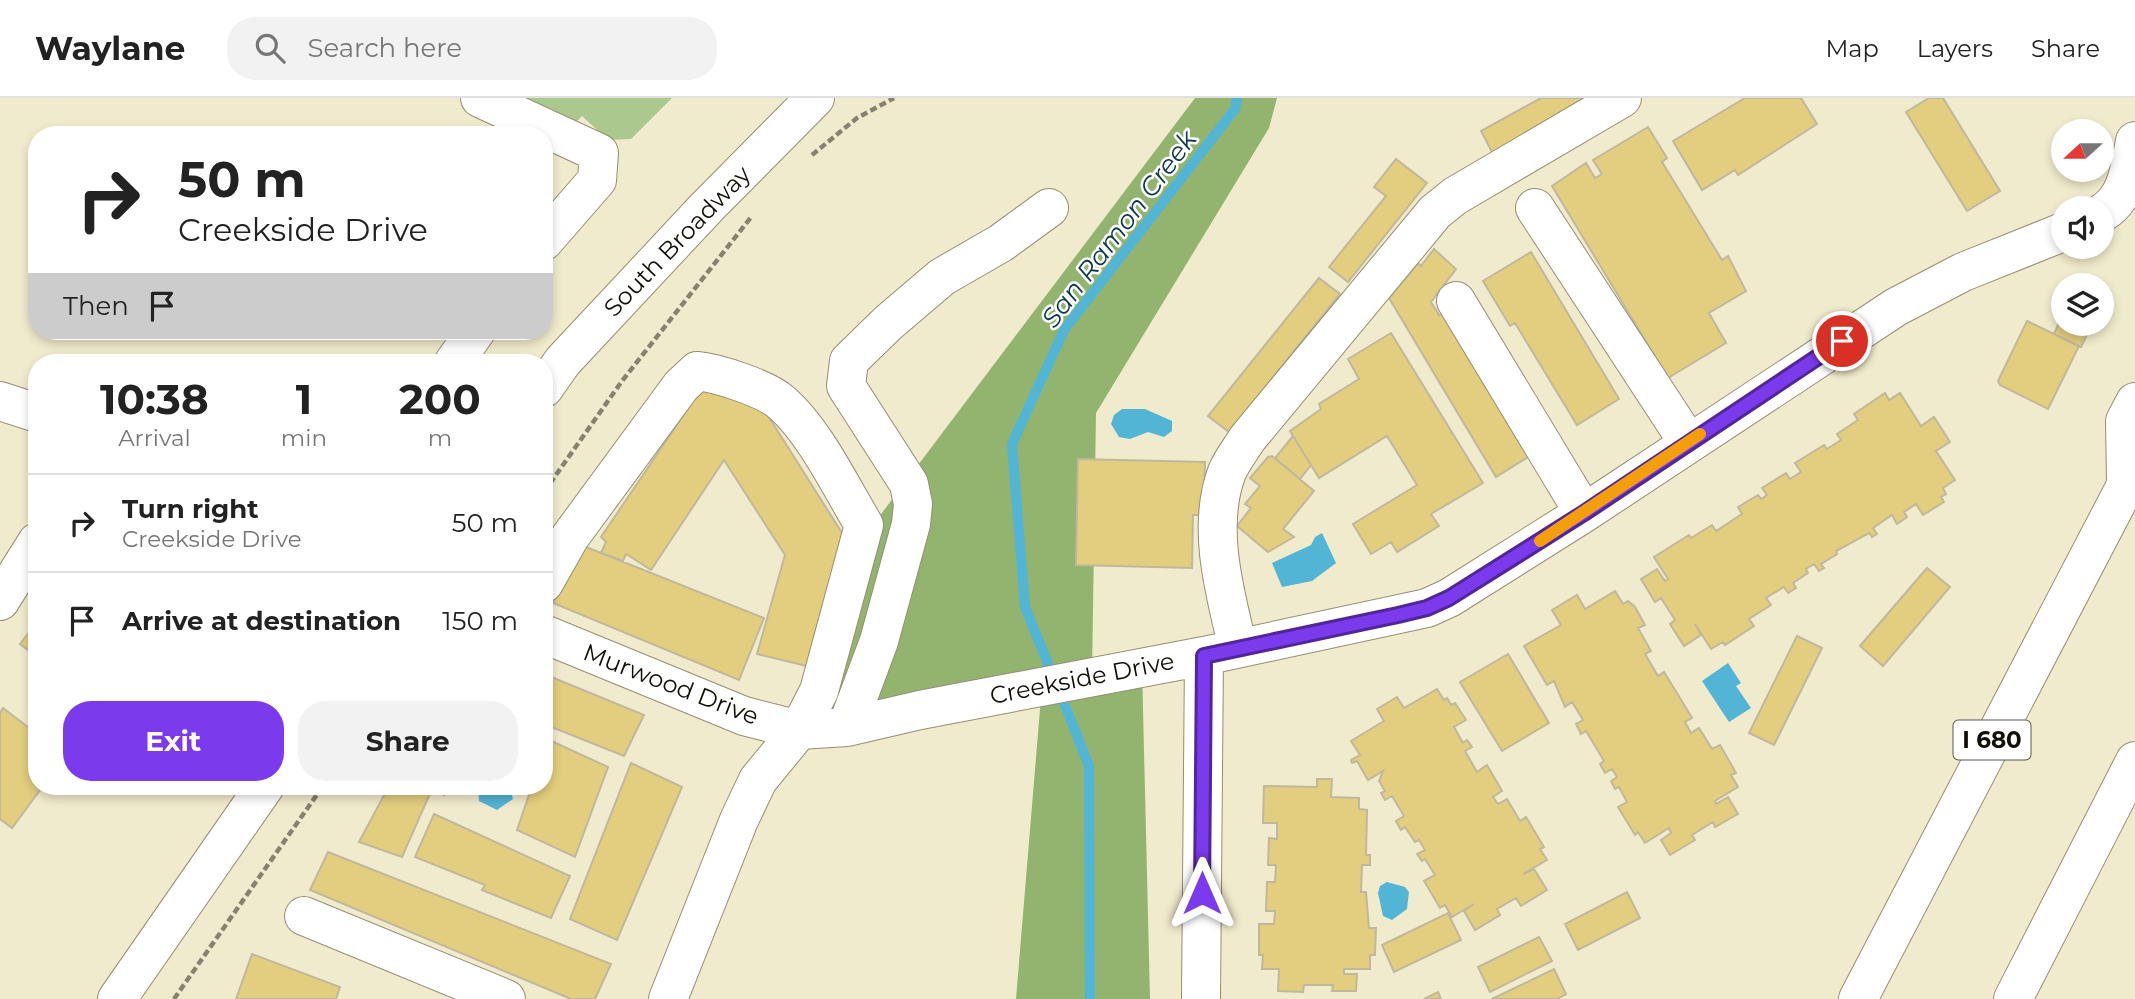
<!DOCTYPE html>
<html lang="en">
<head>
<meta charset="utf-8">
<style>
  :root { --surface:#fff; --page:#f2f2f2; --text:#222; --muted:#767676; --line:#e0e0e0; --accent:#7c3aed }
  body { margin:0; font-family:Montserrat,sans-serif; background:var(--page); color:var(--text); height:100vh; display:flex; flex-direction:column; font-size:26px; white-space:nowrap }
  * { box-sizing:border-box; margin:0 }
  p { font-size:23px; color:var(--muted) }
  .icon { flex:none; width:38px; height:38px; fill:none; stroke:currentColor; stroke-width:2; stroke-linecap:round; stroke-linejoin:round }
  .map { position:relative; flex:1; overflow:hidden }
  .details { position:absolute; left:28px; top:256px; width:525px; height:441px; display:flex; flex-direction:column; background:var(--surface); border-radius:28px; box-shadow:0 4px 10px #0003 }
  .details>* { flex:none }
  .banner { position:absolute; left:28px; top:28px; width:525px; height:214px; border-radius:28px; box-shadow:0 4px 10px #0003; background:#fff; color:var(--text); overflow:hidden }
  .needle { width:46px; rotate:249deg }
  .tools { position:absolute; left:2051px; top:21px; display:grid; gap:14px }
  .tools a { display:grid; place-items:center; width:63px; height:63px; border-radius:50%; background:var(--surface); box-shadow:0 4px 10px #0003; font-size:35px }
  .pin { position:absolute; display:grid; place-items:center; width:60px; height:60px; color:#fff; margin:-30px; border:4px solid #fff; border-radius:50%; box-shadow:0 2px 7px #0007 }
  .me { position:absolute; width:77px; margin:-38px; rotate:0deg; stroke-linejoin:round; filter:drop-shadow(0 0 5px #0008) }
  .turn { display:flex; align-items:center; gap:24px; height:147px; padding:0 35px; font-size:32px }
  .turn .icon { width:91px; height:91px; stroke-width:2.5 }
  .turn b { display:block; font-size:49px; line-height:60px }
  .then { display:flex; align-items:center; height:66px; padding:0 35px; background:#0003; gap:14px; font-size:26px }
  .eta { display:flex; justify-content:space-evenly; align-items:center; height:119px; text-align:center }
  .eta b { font-size:42px; font-weight:700; line-height:49px }
  .button { display:flex; gap:14px; margin-top:auto; padding:14px 35px }
  .button a { flex:1; height:80px; border-radius:28px; background:var(--accent); color:#fff; font-size:28px; font-weight:700; line-height:80px; text-align:center }
  .button a+a { background:var(--page); color:var(--text) }
  ul { padding:0; list-style:none }
  li { display:flex; align-items:center; gap:21px; height:98px; padding:0 35px; border-top:2px solid var(--line) }
  li div { flex:1 }
  li b { display:block; font-size:26px }
  li em { font-style:normal }
  header { display:flex; align-items:center; gap:42px; box-sizing:border-box; height:98px; padding:0 35px; background:var(--surface); border-bottom:2px solid var(--line) }
  header strong { font-size:33px }
  nav { display:flex; gap:38px; margin-inline-start:auto; font-size:24px }
  .search { width:490px; height:63px; background:var(--page); display:flex; align-items:center; gap:18px; box-sizing:border-box; padding:0 24px; border-radius:28px; color:var(--muted); font-size:26px }
  .map>svg:first-child { display:block }
  .green { fill:#abc88e }
  .forest { fill:#92b46e }
  .water { fill:#52b5d6 }
  .lines { fill:none; stroke-linecap:round; stroke-linejoin:round }
  .stream { stroke:#52b5d6; stroke-width:10 }
  .building { fill:#e2ce7e; stroke:#bfb89c; stroke-width:2 }
  .minor-casing { stroke:#958e73; stroke-width:40 }
  .major-casing { stroke:#958e73; stroke-width:40 }
  .highway-casing { stroke:#958e73; stroke-width:40 }
  .path { stroke:#87826e; stroke-width:4.5; stroke-dasharray:7 3.5; stroke-linecap:butt }
  .minor { stroke:#fff; stroke-width:38 }
  .major { stroke:#fff; stroke-width:38 }
  .highway { stroke:#fff; stroke-width:38 }
  .route-casing { stroke:#51269a; stroke-width:18 }
  .route { stroke:#7c3aed; stroke-width:12 }
  .slow { stroke:#f59e0b; stroke-width:12 }
  .labels { text-anchor:middle; dominant-baseline:central; stroke-width:5; stroke-linejoin:round; paint-order:stroke }
  .shield { fill:#fff; stroke:#595751; stroke-width:2 }
  .shield-label { font-size:23px; font-weight:bold; fill:#120f06 }
  .street-label { font-size:24px; fill:#120f06; stroke:#fff }
  .water-label { font-size:26px; font-style:italic; fill:#0c3a48; stroke:#fff }
</style>
</head>
<body>
<header>
<strong>Waylane</strong>
<div class="search"><svg class="icon" aria-label="search" viewBox="0 0 24 24"><circle cx="10" cy="10" r="6"/><path d="M15 15l6 6"/></svg>Search here</div>
<nav><a>Map</a><a>Layers</a><a>Share</a></nav>
</header>
<div class="map">
<svg width="2135" height="901" viewBox="0 0 2135 901">
  <rect width="100%" height="100%" fill="#f1ebcd"/>
  <path class="green" d="M488,0H672L631,41L608,42L582,18L568,33Z"/>
  <path class="forest" d="M1195,0H1277L1269,30L1096,315L1092,576L1142,569L1150,901H1016L1042,587L799,632L863,440Z"/>
  <path class="water" d="M1122,311H1145L1172,323V333L1164,339L1148,334L1130,341L1119,339L1111,326L1114,317Z
    M1322,435L1336,465L1312,483L1282,489L1272,465L1311,447L1315,439Z
    M1728,565L1741,585L1736,588L1751,610L1729,624L1702,583Z
    M478,688H509L513,701L497,712L479,703Z
    M1387,784L1405,789L1409,794L1407,811L1392,822L1383,818L1378,795L1380,788Z"/>
  <g class="lines">
    <path class="stream" d="M1053,578L1025,509L1012,346L1064,232L1235,11L1237,0
      M1059,592L1089,668L1090,901"/>
  </g>
  <path class="building" d="M1541,0H1598L1494,58L1481,33Z
    M1745,0H1801L1817,26L1738,77L1735,72L1702,92L1673,43Z
    M1929,0H1943L2000,93L1967,113L1906,14Z
    M1648,29L1667,60L1662,64L1722,162L1728,158L1746,193L1709,215L1726,245L1668,280L1552,88L1586,65L1595,80L1602,76L1593,62Z
    M1396,61L1427,85L1348,184L1329,169L1386,98L1374,89Z
    M1434,151L1456,171L1431,204L1439,217L1456,207L1536,354L1496,379L1389,200L1418,165L1421,168Z
    M1531,154L1619,301L1577,327L1515,225L1510,228L1483,183Z
    M1319,180L1340,196L1229,334L1208,318Z
    M2063,216V226H2092L2081,249L2054,236Z
    M2027,223L2079,248L2048,311L2000,287L1998,283Z
    M1391,235L1483,385L1431,416L1439,428L1397,454L1391,444L1371,456L1353,426L1417,387L1387,338L1319,380L1290,333L1321,311L1319,306L1359,281L1348,261Z
    M710,278L760,305L849,446L815,570L757,556L785,457L724,362L651,472L626,456L623,463L601,455L606,444L601,439Z
    M1885,295L1889,302L1900,295L1921,328L1934,319L1950,344L1936,353L1955,382L1943,390L1946,396L1941,399L1944,404L1923,417L1916,406L1904,414L1907,419L1897,426L1892,417L1873,430L1877,436L1872,439L1869,435L1836,453L1837,456L1821,466L1824,470L1819,473L1814,466L1806,471L1808,475L1793,485L1796,490L1788,495L1784,489L1766,500L1771,507L1749,521L1754,528L1725,547L1723,544L1711,551L1695,526L1701,537L1684,548L1670,526L1675,522L1661,500L1655,504L1641,481L1657,471L1665,483L1668,481L1654,459L1689,437L1691,440L1712,427L1716,433L1742,416L1738,409L1758,397L1761,401L1767,397L1762,390L1786,375L1790,381L1801,374L1795,365L1824,347L1827,351L1841,342L1837,336L1858,322L1854,316Z
    M1293,338L1311,367L1300,381L1275,360Z
    M1272,358L1314,393L1283,431L1294,439L1268,454L1237,428L1251,410L1245,406L1260,388L1250,380L1268,359Z
    M1078,361L1205,364L1204,417H1193L1192,470L1076,467Z
    M581,447L764,520L739,582L553,505Z
    M1927,470L1950,489L1883,568L1860,548Z
    M1615,493L1623,506L1628,503L1635,509L1645,527L1638,530L1651,553L1645,556L1658,578L1664,574L1692,620L1685,624L1691,635L1699,630L1712,651L1720,647L1736,675L1731,677L1738,689L1715,703L1716,706L1728,699L1738,716L1715,729L1713,724L1692,737L1695,742L1670,757L1661,742L1671,735L1669,730L1645,745L1638,734L1635,737L1618,709L1627,704L1619,689L1615,691L1611,683L1617,679L1612,671L1605,675L1600,666L1604,663L1586,633L1581,636L1576,626L1583,622L1572,604L1565,609L1554,583L1547,587L1524,548L1561,527L1552,512L1577,497L1585,511Z
    M37,524V559L20,546Z
    M1797,538L1822,550L1774,647L1749,635Z
    M1508,556L1549,625L1502,653L1460,584Z
    M544,576L644,617L624,658L544,626Z
    M1437,591L1444,602L1447,600L1451,607L1455,605L1466,622L1454,629L1463,645L1467,642L1472,649L1465,653L1477,674L1487,667L1502,693L1493,699L1498,706L1507,701L1520,723L1526,719L1544,749L1540,751L1547,762L1523,776L1534,771L1547,792L1521,808L1516,800L1497,811L1500,817L1475,832L1464,813L1474,806L1452,819L1445,807L1440,810L1424,783L1435,777L1425,761L1422,763L1417,756L1425,752L1419,742L1415,744L1405,729L1401,732L1396,723L1404,718L1392,698L1385,702L1381,695L1385,693L1379,683L1383,673L1368,682L1357,663L1352,665L1351,662L1360,657L1351,643L1384,623L1377,611L1397,599L1404,610Z
    M3,610L37,636V688H43L12,730L0,721V615Z
    M547,641L608,669L575,759L517,732L532,688H544Z
    M631,665L682,689L617,842L570,821Z
    M1317,681H1332L1331,699L1359,700V711L1367,712L1366,757H1370V767H1362L1361,794H1366L1369,830H1376L1375,857H1370V871H1344V876H1357L1356,893H1332L1333,887H1304L1303,894L1278,893L1279,871H1262L1263,857H1259V826H1274L1275,813H1266L1267,784H1275L1276,767H1268L1269,740L1277,741V725H1263L1264,688L1317,689Z
    M389,688H447L444,697L432,691L402,759L359,744Z
    M434,716L570,778L551,820L482,792L485,787L415,759Z
    M328,754L611,866L595,901H571L310,792Z
    M1627,794L1640,820L1578,852L1565,826Z
    M1448,815L1461,842L1394,874L1382,847Z
    M1539,839L1552,863L1490,894L1478,869Z
    M252,856L340,889L336,901H236Z
    M1554,871L1566,896L1557,901H1492Z
    M1438,894L1441,901H1424Z"/>
  <g class="lines">
    <defs>
      <path id="minor" d="M480,0L599,55L597,82L544,143
        M1535,110L1688,344
        M2102,115C2127,101 2130,69 2135,43
        M1456,203L1584,415
        M454,264L476,233
        M0,303L37,315
        M544,485L570,439L681,288L697,273C718,275 767,291 782,305C815,334 841,389 864,427L819,593L799,632L744,618L544,536
        M0,503L37,444
        M1238,550C1225,495 1206,429 1227,374C1232,362 1241,351 1247,341L1435,114L1455,98L1622,0
        M847,629L879,543L911,426L913,406L909,386L846,288L849,263L888,225L942,179L1001,145L1049,110
        M304,818L506,901
        M668,901L739,722L758,682L799,632L847,629L920,612L1204,558L1427,510L1449,500L1584,415L1896,209L1963,174L2063,134
        M1201,901L1204,558"/>
      <path id="major" d="M544,290L563,263L707,109L815,0
        M117,901L265,688"/>
      <path id="highway" d="M2126,383L2125,323L2135,304
        M1858,901L2135,370
        M2013,901L2135,663"/>
    </defs>
    <use href="#minor" class="minor-casing"/>
    <use href="#major" class="major-casing"/>
    <use href="#highway" class="highway-casing"/>
    <path class="path" d="M812,57L857,20L894,0
      M544,394L622,283L752,118
      M174,901L323,688"/>
    <use href="#minor" class="minor"/>
    <use href="#major" class="major"/>
    <use href="#highway" class="highway"/>
  </g>
  <g class="lines">
    <defs>
      <path id="route" d="M1202,795L1204,558L1398,517L1427,510L1449,500L1584,415L1842,243"/>
    </defs>
    <use href="#route" class="route-casing"/>
    <use href="#route" class="route"/>
    <path class="slow" d="M1540,443L1700,336"/>
  </g>
  <g class="labels">
    <rect class="shield" x="1953.5" y="622.5" width="77" height="39" rx="5"/>
    <g class="shield-label">
      <text x="1992" y="642">I 680</text>
    </g>
    <g class="street-label">
      <text transform="translate(677 143) rotate(-46)">South Broadway</text>
      <text transform="translate(1082 580) rotate(-11)">Creekside Drive</text>
      <text transform="translate(671 586) rotate(21)">Murwood Drive</text>
    </g>
    <g class="water-label">
      <text transform="translate(1119 131) rotate(-53)">San Ramon Creek</text>
    </g>
  </g>
</svg>
<div class="tools">
<a><svg class="needle" viewBox="-14 -14 28 28"><path d="M0-13l5 13h-10z" fill="#e53935"/><path d="M0 13l5-13h-10z" fill="#767676"/></svg></a>
<a><svg class="icon" aria-label="sound" viewBox="0 0 24 24"><path d="M4 9h4l5-4v14l-5-4H4zM17 9q2 3 0 6"/></svg></a>
<a><svg class="icon" aria-label="layers" viewBox="0 0 24 24"><path d="M12 4l9 5-9 5-9-5zM3 14l9 5 9-5"/></svg></a>
</div>
<div class="pin" style="left:1842px;top:243px;background:#d93025"><svg class="icon" aria-label="arrive" viewBox="0 0 24 24"><path d="M6 21V4h12l-3 4 3 4H6"/></svg></div>
<svg class="me" style="left:1202px;top:795px" viewBox="-20 -20 40 40"><path d="M0-17L14 15 0 8-14 15z" fill="#7c3aed" stroke="#fff" stroke-width="4"/></svg>
<div class="banner">
<div class="turn"><svg class="icon" aria-label="right" viewBox="0 0 24 24"><path d="M7 20v-9h11M14 6l5 5-5 5"/></svg><div><b>50 m</b>Creekside Drive</div></div>
<div class="then">Then<svg class="icon" aria-label="arrive" viewBox="0 0 24 24"><path d="M6 21V4h12l-3 4 3 4H6"/></svg></div>
</div>
<section class="details">
<div class="eta">
<div><b>10:38</b><p>Arrival</p></div>
<div><b>1</b><p>min</p></div>
<div><b>200</b><p>m</p></div>
</div>
<ul>
<li><svg class="icon" aria-label="right" viewBox="0 0 24 24"><path d="M7 20v-9h11M14 6l5 5-5 5"/></svg><div><b>Turn right</b><p>Creekside Drive</p></div><em>50 m</em></li>
<li><svg class="icon" aria-label="arrive" viewBox="0 0 24 24"><path d="M6 21V4h12l-3 4 3 4H6"/></svg><div><b>Arrive at destination</b></div><em>150 m</em></li>
</ul>
<div class="button"><a>Exit</a><a>Share</a></div>
</section>
</div>
</body>
</html>
